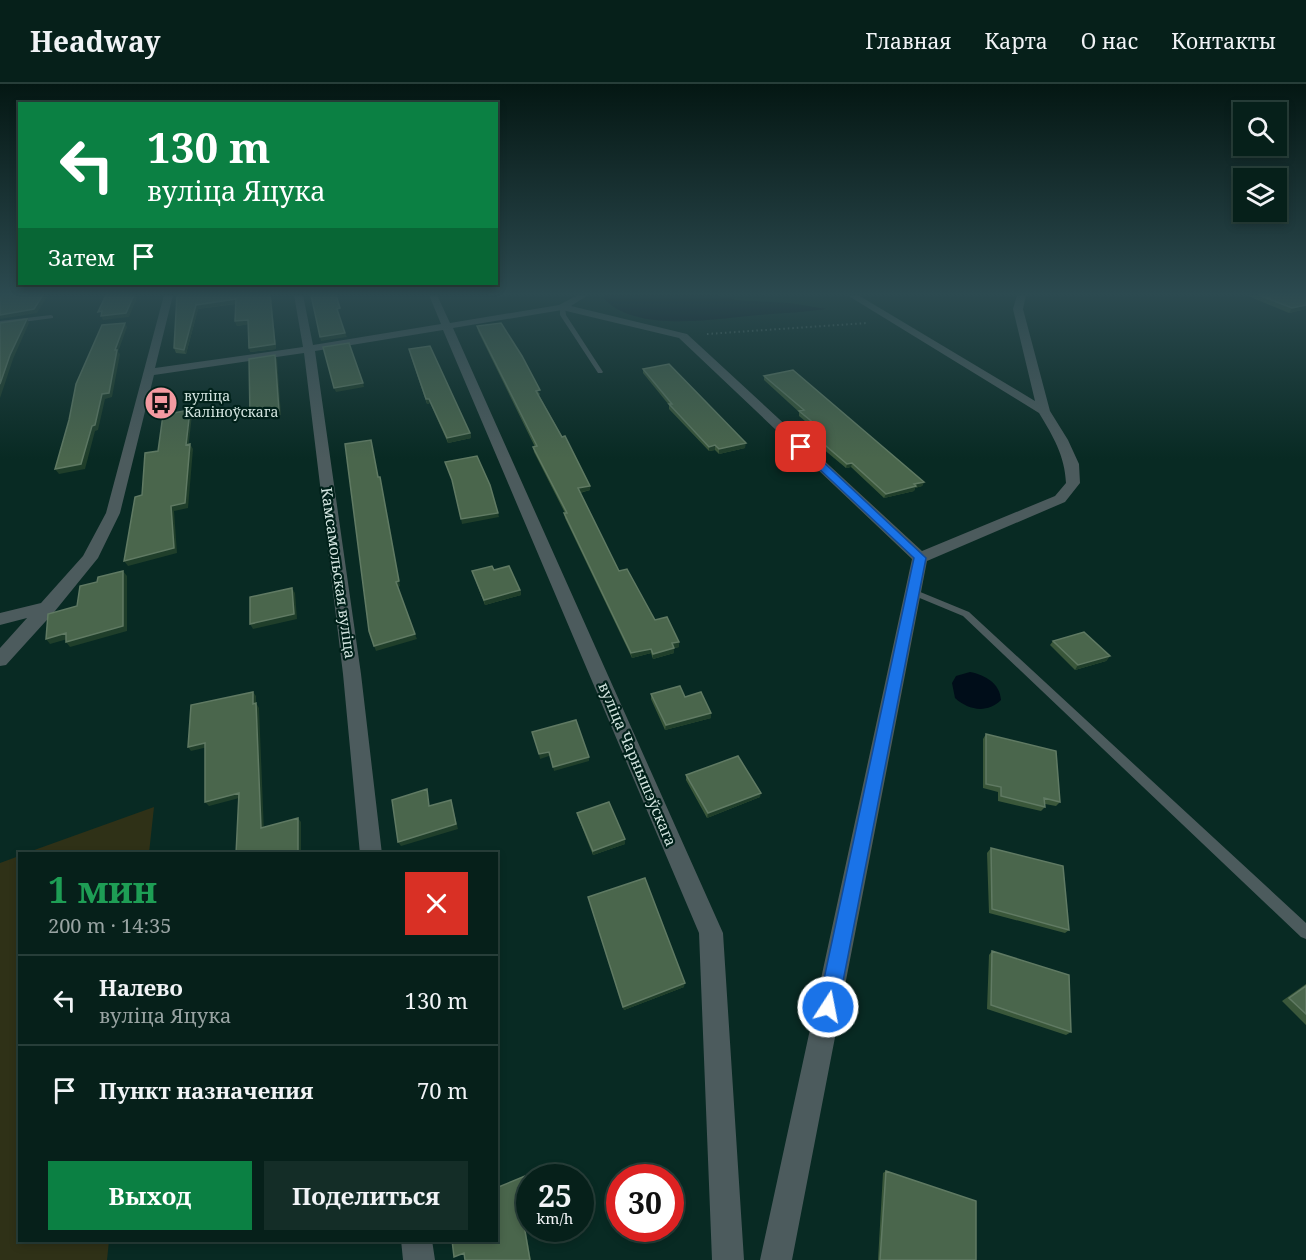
<!DOCTYPE html>
<html lang="ru">
<head>
<meta charset="utf-8">
<style>
  :root { --surface:#06201a; --page:#142d27; --text:#f1f3f6; --muted:#98a3a2; --line:#273e39; --accent:#0b8043 }
  body { margin:0; font-family:"Noto Serif",serif; background:var(--page); color:var(--text); height:100vh; display:flex; flex-direction:column; font-size:22px; white-space:nowrap }
  * { box-sizing:border-box; margin:0 }
  p { font-size:20px; color:var(--muted) }
  .icon { flex:none; width:33px; height:33px; fill:none; stroke:currentColor; stroke-width:2; stroke-linecap:round; stroke-linejoin:round }
  .map { position:relative; flex:1; overflow:hidden }
  .details { position:absolute; left:18px; top:768px; width:480px; height:390px; display:flex; flex-direction:column; background:var(--surface); border-radius:0px; box-shadow:0 3px 9px #0003,0 0 0 2px var(--line) }
  .details>* { flex:none }
  .hud { position:absolute; left:18px; top:18px; width:480px; height:183px; border-radius:0px; box-shadow:0 3px 9px #0003,0 0 0 2px var(--line); background:#0b8043; color:#fff; overflow:hidden }
  .tools { position:absolute; left:1233px; top:18px; display:grid; gap:12px }
  .tools a { display:grid; place-items:center; width:54px; height:54px; border-radius:0px; background:var(--surface); box-shadow:0 3px 9px #0003,0 0 0 2px var(--line); font-size:30px }
  .speed { position:absolute; left:516px; top:1080px; display:flex; gap:12px; font-size:30px; font-weight:700; text-align:center }
  .speed>* { display:grid; place-content:center; width:78px; height:78px; border-radius:50%; background:var(--surface); box-shadow:0 3px 9px #0003,0 0 0 2px var(--line); line-height:1 }
  .speed small { font-size:15px; font-weight:400 }
  .speed .limit { border:9px solid #d22; background:#fff; color:#111 }
  .pin { position:absolute; display:grid; place-items:center; width:51px; height:51px; color:#fff; margin:-26px; border-radius:12px; box-shadow:0 3px 9px #0006 }
  .me { position:absolute; width:66px; margin:-33px; rotate:11deg; stroke-linejoin:round; filter:drop-shadow(0 0 4px #0008) }
  .turn { display:flex; align-items:center; gap:21px; height:126px; padding:0 30px; font-size:27px }
  .turn .icon { width:78px; height:78px; stroke-width:2.5 }
  .turn b { display:block; font-size:42px; line-height:51px }
  .then { display:flex; align-items:center; height:57px; padding:0 30px; background:#0003; gap:12px; font-size:22px }
  .round { display:grid; place-items:center; flex:none; width:63px; height:63px; border-radius:0px; background:var(--page) }
  .head { display:flex; align-items:center; justify-content:space-between; height:102px; padding:0 30px }
  h1 { font-size:36px; font-weight:700; line-height:45px; color:#1e9e55 }
  .action { display:flex; gap:12px; margin-top:auto; padding:12px 30px }
  .action a { flex:1; height:69px; border-radius:0px; background:var(--accent); color:#fff; font-size:24px; font-weight:700; line-height:69px; text-align:center }
  .action a+a { background:var(--page); color:var(--text) }
  ul { padding:0; list-style:none }
  li { display:flex; align-items:center; gap:18px; height:90px; padding:0 30px; border-top:2px solid var(--line) }
  li div { flex:1 }
  li b { display:block; font-size:22px }
  li em { font-style:normal }
  header { display:flex; align-items:center; gap:36px; box-sizing:border-box; height:84px; padding:0 30px; background:var(--surface); border-bottom:2px solid var(--line) }
  header strong { font-size:28px }
  nav { display:flex; gap:33px; margin-inline-start:auto; font-size:21px }
  .map>svg:first-child { display:block }
  .green { fill:#2f3117 }
  .water { fill:#000d19 }
  .lines { fill:none; stroke-linecap:round; stroke-linejoin:round }
  .path { stroke:#536f69; stroke-width:2; stroke-dasharray:1.5 3; stroke-linecap:butt }
  .lane { fill:#4c5b5d; fill-rule:evenodd }
  .street { fill:#4c5b5d; fill-rule:evenodd }
  .wall { fill:#3a573a }
  .shaded-wall { fill:#1f3e2a }
  .building { fill:#4a664c; stroke:#607a63; stroke-width:1.5 }
  .route { fill:#1a73e8; stroke:#114b97; stroke-width:1.5 }
  .labels { text-anchor:middle; dominant-baseline:central; stroke-width:4.5; stroke-linejoin:round; paint-order:stroke }
  .far-poi-label { font-size:14px; fill:#d3e5e0; stroke:#00211a; text-anchor:start }
  .street-label { font-size:15px; fill:#d3e5e0; stroke:#00211a }
</style>
</head>
<body>
<header>
<strong>Headway</strong>
<nav><a>Главная</a><a>Карта</a><a>О нас</a><a>Контакты</a></nav>
</header>
<div class="map">
<svg width="1306" height="1176" viewBox="0 0 1306 1176">
  <rect width="100%" height="100%" fill="#082a23"/>
  <path class="green" d="M154,723L149,769H26Z
    M19,772L20,1156L109,1157L107,1176H0V779Z"/>
  <path class="water" d="M607,211H716L737,216L790,219L826,225C800,229 774,229 748,232C710,236 630,248 603,213Z
    M970,588C985,591 1000,599 1001,616C987,630 968,626 955,614L952,599L956,592Z"/>
  <g class="lines">
    <path class="path" d="M707,250L867,239"/>
    <path class="lane" d="M560,222L565,223L566,231L603,288L602,289H598L560,231Z
      M51,231L53,232V234L0,241V237Z
      M913,505L969,528L1306,839V855L1301,853L963,532L910,510L908,508Z"/>
    <path class="street" d="M164,211H173L155,284L303,263L294,211H303L313,261L441,240L429,211H437L450,239L559,221L578,211H588L571,222L687,250L922,467L1055,412L1066,399C1065,372 1053,352 1039,329L847,211H858L1035,317L1013,225L1017,211H1026L1023,225L1050,327L1068,356L1079,380L1080,399L1065,418L927,477L792,1176H760L912,475L679,254L562,226L453,244L723,849L744,1176H712L699,849L443,246L315,267L361,590L382,770H360L343,590L304,269L154,291L120,429L98,474L55,527L6,581L0,582V564L27,534L0,541V529L41,519L83,472L106,429Z
      M401,1156H432L435,1176H403Z"/>
  </g>
  <path class="wall" d="M177,211H271L276,265L250,268L248,240L237,242L235,237L236,220L198,225L186,270L176,269L174,264Z
    M1246,211H1306V225L1289,229Z
    M477,242L540,310L539,311L590,402V406L580,409L619,487L655,536L679,558V563L674,564V569L653,575L651,569L632,574L565,434L564,429H565L534,368L533,363H535L478,247Z
    M410,270L470,349L471,354L448,359L430,319L427,320Z
    M643,285L745,364L719,370L715,366L709,367L669,325V321L643,289Z
    M764,292L924,398L922,402L915,404L914,407L884,414L851,383L846,384L810,354L811,349L817,347L799,332V328L764,296Z
    M494,486L520,506L521,511L485,521L472,487Z
    M1053,557L1110,572L1106,577L1075,586L1050,561Z
    M651,610L685,613L711,634L665,646L651,615Z
    M986,650L1060,718L1056,722L1045,720V723L1041,727L998,717V708L983,704V655Z
    M686,691L760,713L707,734L686,696Z
    M577,729L625,755V760L593,771L578,733Z
    M991,764L1069,846L1065,849L989,829L987,769Z
    M588,813L684,903L624,926Z
    M992,867L1071,948L1066,951L987,925L989,871Z
    M1306,900V941L1282,917Z
    M886,1087L976,1176H878L883,1089Z"/>
  <path class="shaded-wall" d="M43,211H48L37,229L0,235V231Z
    M134,211H138L129,233L103,236L101,232Z
    M270,211H271L276,265L250,268L249,264Z
    M236,215L238,219L198,225L186,270L184,266L196,221Z
    M1306,221V225L1289,229L1292,224Z
    M27,235L29,239L13,275L0,314V300L10,271Z
    M248,236L250,240L237,242L235,237Z
    M125,239L127,243L118,268L120,270L112,313L105,315L98,346L95,347L85,385L59,390L55,385L92,342L115,266Z
    M345,249L347,253L321,257L320,253Z
    M275,271L277,275L281,331L252,336L250,332Z
    M363,299L364,303L336,308L334,304Z
    M426,315H429L430,319L427,320Z
    M190,326L192,331L188,366L186,361Z
    M470,349L471,354L448,359L447,354Z
    M746,359L745,364L719,370V365Z
    M190,360L193,365L188,424L174,427L177,469L128,482L124,477Z
    M715,361V366L709,367V363Z
    M852,379L851,383L846,384L847,380Z
    M380,393L400,502L398,503L396,498Z
    M924,398L922,402L915,404L914,407L884,414L886,410Z
    M590,402V406L578,409V404Z
    M498,429L499,433L462,440L461,435Z
    M123,487L127,492V547L70,563L66,558Z
    M292,504L295,509L297,535L253,545L250,540Z
    M520,506L521,511L485,521L484,516Z
    M66,549L71,554L50,560L46,555Z
    M415,550L417,555L376,567L374,562Z
    M679,558V563L672,564V559Z
    M674,564V569L653,575V570Z
    M651,565V569L632,574L631,569Z
    M1110,572L1106,577L1075,586L1078,581Z
    M253,608L256,612V625L253,620Z
    M256,619L259,624L264,748L261,744Z
    M711,629V634L665,646L666,641Z
    M205,659L208,663L191,667L188,663Z
    M549,668V672L540,675L539,670Z
    M589,673V677L554,687L553,683Z
    M239,709L243,713L209,722L205,718Z
    M761,709L760,713L707,734L708,729Z
    M451,716L458,745L401,762L398,758Z
    M298,734L301,738V770H298Z
    M625,755V760L593,771V767Z
    M685,899L684,903L624,926L623,923Z
    M525,1092L527,1093L530,1107V1112Z
    M530,1139V1141L525,1143L531,1176H530L524,1141Z"/>
  <path class="building" d="M0,211H43L34,225L0,231Z
    M106,211H134L126,229L101,232L102,227L98,228Z
    M177,211H270L275,260L249,264L248,236L235,237L236,215L196,221L184,266L174,264Z
    M311,211H336L340,224L337,225L345,249L320,253Z
    M1259,211H1306V221L1292,224Z
    M27,235L10,271L0,300V239Z
    M125,239L115,266H117L109,309L102,310L95,341L92,342L81,380L55,385L69,336L76,300L102,241Z
    M501,239L522,272L540,306L536,307L562,353L565,352L590,402L578,404L619,487L627,485L655,536L667,533L679,558L672,559L674,564L653,570L651,565L631,569L564,429H567L533,363L537,362L477,242Z
    M349,259L363,299L334,304L323,263Z
    M430,262L470,349L447,354L429,315H426L409,265Z
    M275,271L279,327L250,332L249,275Z
    M669,280L746,359L719,365L715,361L709,363L669,320H672L643,285Z
    M793,286L924,398L914,400L916,402L886,410L852,379L847,380L811,349L822,346L799,327L804,326L764,292Z
    M190,326L186,361L190,360L185,419L171,422L174,464L124,477L135,413L142,411L145,369L158,367L163,331Z
    M371,356L378,393H380L399,497L396,498L415,550L374,562L369,547L345,360Z
    M477,372L490,401L498,429L461,435L452,396L445,378Z
    M492,482L494,486L509,482L520,506L484,516L472,487Z
    M123,487V542L66,558V549L46,555L48,530L77,522L80,502L97,498L98,493Z
    M292,504L294,530L250,540V513Z
    M1084,548L1110,572L1078,581L1053,557Z
    M680,602L685,613L701,608L711,629L666,641L651,610Z
    M253,608V620L256,619L261,744L298,734V770H236L239,709L205,718V659L188,663L191,621Z
    M576,636L589,673L553,683L549,668L539,670L532,648Z
    M986,650L1056,667L1060,718L1044,714L1045,723L1001,712V703L986,700Z
    M738,672L761,709L708,729L686,691Z
    M427,705L429,722L451,716L456,740L398,758L392,716Z
    M609,718L625,755L593,767L577,729Z
    M991,764L1063,782L1069,846L992,825Z
    M645,794L685,899L623,923L588,813Z
    M992,867L1069,891L1071,948L991,921Z
    M1306,902V930L1289,914Z
    M886,1087L976,1117V1176H880Z
    M525,1092L530,1112V1139L524,1141L530,1176H465L464,1169L454,1173L452,1156H496V1104Z"/>
  <linearGradient id="sky" x2="0" y2="1"><stop stop-color="#041713"/><stop offset="0.56" stop-color="#2c4a50"/><stop offset="1" stop-color="#2c4a50" stop-opacity="0"/></linearGradient>
  <rect width="1306" height="375" fill="url(#sky)"/>
  <path class="route" d="M798,361H805L926,474L838,923L835,930L828,932L821,930L818,923L914,474L798,365Z"/>
  <defs>
    <symbol id="bus-disc" viewBox="-11 -11 22 22"><circle r="9.5" fill="#f49aa1" stroke="#00211a"/><path d="M-5-6H5V4H4V6H2V4H-2V6H-4V4H-5ZM-3.5-4V0h7V-4ZM-3.5 1.2v1.5H-2V1.2ZM2 1.2v1.5H3.5V1.2Z" fill="#111"/></symbol>
  </defs>
  <g fill-rule="evenodd">
    <use href="#bus-disc" x="142" y="300" width="38" height="38"/>
  </g>
  <g class="labels">
    <g class="far-poi-label">
      <text x="184" y="311">вуліца<tspan x="184" dy="16">Каліноўскага</tspan></text>
    </g>
    <g class="street-label">
      <text transform="translate(339 489) rotate(82)">Камсамольская вуліца</text>
      <text transform="translate(638 680) rotate(67)">вуліца Чарнышэўскага</text>
    </g>
  </g>
</svg>
<div class="tools">
<a><svg class="icon" aria-label="search" viewBox="0 0 24 24"><circle cx="10" cy="10" r="6"/><path d="M15 15l6 6"/></svg></a>
<a><svg class="icon" aria-label="layers" viewBox="0 0 24 24"><path d="M12 4l9 5-9 5-9-5zM3 14l9 5 9-5"/></svg></a>
</div>
<div class="speed"><div>25<small>km/h</small></div><div class="limit">30</div></div>
<div class="pin" style="left:801px;top:363px;background:#d93025"><svg class="icon" aria-label="arrive" viewBox="0 0 24 24"><path d="M6 21V4h12l-3 4 3 4H6"/></svg></div>
<svg class="me" style="left:828px;top:923px" viewBox="-20 -20 40 40"><circle r="17" fill="#1a73e8" stroke="#fff" stroke-width="3"/><path d="M0-11L8 9 0 5-8 9z" fill="#fff"/></svg>
<div class="hud">
<div class="turn"><svg class="icon" aria-label="left" viewBox="0 0 24 24"><path d="M17 20v-9H6M10 6l-5 5 5 5"/></svg><div><b>130 m</b>вуліца Яцука</div></div>
<div class="then">Затем<svg class="icon" aria-label="arrive" viewBox="0 0 24 24"><path d="M6 21V4h12l-3 4 3 4H6"/></svg></div>
</div>
<section class="details">
<div class="head"><div><h1>1 мин</h1><p>200 m · 14:35</p></div><a class="round" style="background:#d93025;color:#fff"><svg class="icon" aria-label="close" viewBox="0 0 24 24"><path d="M6 6l12 12M18 6L6 18"/></svg></a></div>
<ul>
<li><svg class="icon" aria-label="left" viewBox="0 0 24 24"><path d="M17 20v-9H6M10 6l-5 5 5 5"/></svg><div><b>Налево</b><p>вуліца Яцука</p></div><em>130 m</em></li>
<li><svg class="icon" aria-label="arrive" viewBox="0 0 24 24"><path d="M6 21V4h12l-3 4 3 4H6"/></svg><div><b>Пункт назначения</b></div><em>70 m</em></li>
</ul>
<div class="action"><a>Выход</a><a>Поделиться</a></div>
</section>
</div>
</body>
</html>
